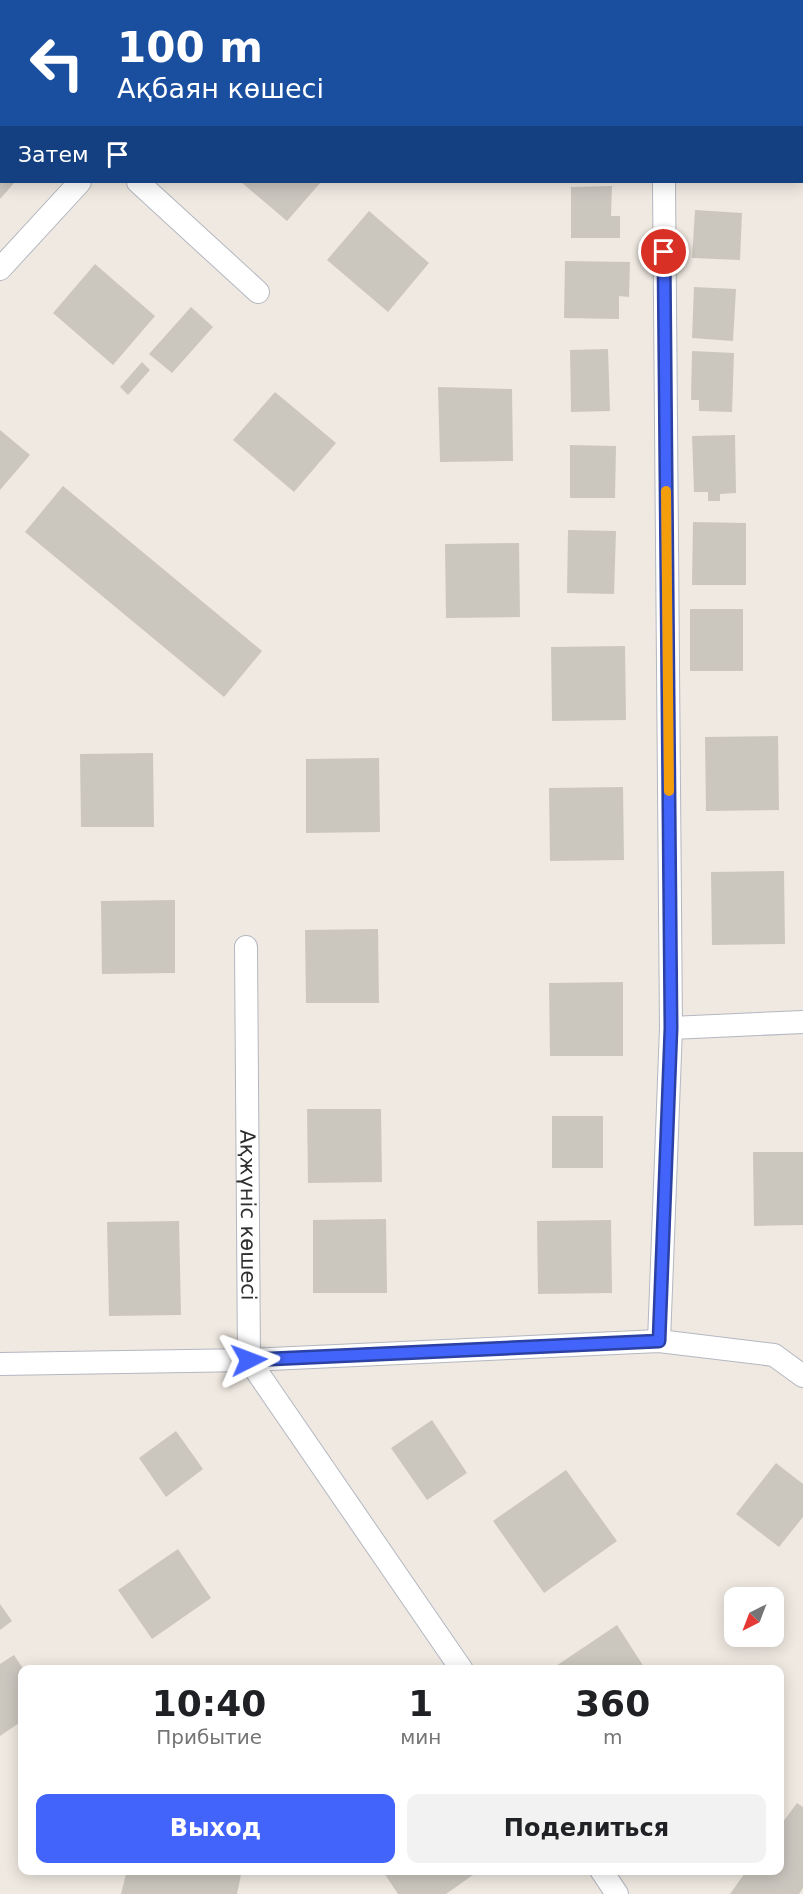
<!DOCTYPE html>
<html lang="ru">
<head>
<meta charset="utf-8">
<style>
  :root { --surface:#fff; --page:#f2f2f2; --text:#202124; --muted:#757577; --accent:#4264fb }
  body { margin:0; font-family:"DejaVu Sans",sans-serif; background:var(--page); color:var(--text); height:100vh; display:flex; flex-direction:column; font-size:22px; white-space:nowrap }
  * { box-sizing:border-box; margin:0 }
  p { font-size:20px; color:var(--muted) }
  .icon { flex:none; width:33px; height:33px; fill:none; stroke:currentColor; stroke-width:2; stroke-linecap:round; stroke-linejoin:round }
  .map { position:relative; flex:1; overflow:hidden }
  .details { position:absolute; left:18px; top:1665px; width:766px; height:210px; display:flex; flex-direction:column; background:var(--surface); border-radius:12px; box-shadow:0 3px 15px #0003 }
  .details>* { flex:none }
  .hud { position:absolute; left:0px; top:0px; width:804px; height:183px; box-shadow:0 3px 15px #0003; background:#1a4fa0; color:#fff; overflow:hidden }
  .needle { width:39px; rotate:222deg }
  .controls { position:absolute; left:724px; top:1587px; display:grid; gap:12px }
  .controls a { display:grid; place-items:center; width:60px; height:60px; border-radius:12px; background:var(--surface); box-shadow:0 3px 15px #0003; font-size:30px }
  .pin { position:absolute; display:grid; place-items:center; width:51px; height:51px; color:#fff; margin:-26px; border:3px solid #fff; border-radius:50%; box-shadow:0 2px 6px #0007 }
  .me { position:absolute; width:66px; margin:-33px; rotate:87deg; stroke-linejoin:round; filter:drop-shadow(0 0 4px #0008) }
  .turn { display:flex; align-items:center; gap:21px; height:126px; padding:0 18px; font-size:27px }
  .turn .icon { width:78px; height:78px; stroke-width:2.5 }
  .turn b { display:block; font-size:42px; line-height:51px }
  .then { display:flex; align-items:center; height:57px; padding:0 18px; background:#0003; gap:12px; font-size:22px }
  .eta { display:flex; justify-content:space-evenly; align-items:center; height:102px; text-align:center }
  .eta b { font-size:36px; font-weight:700; line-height:42px }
  .cta { display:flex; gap:12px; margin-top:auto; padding:12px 18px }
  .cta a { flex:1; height:69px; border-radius:12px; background:var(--accent); color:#fff; font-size:24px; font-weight:700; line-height:69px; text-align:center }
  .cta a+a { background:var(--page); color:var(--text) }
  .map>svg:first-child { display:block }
  .building { fill:#cbc7bf }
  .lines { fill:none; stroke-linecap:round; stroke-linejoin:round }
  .street-casing { stroke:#b4b7c1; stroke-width:24 }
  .street { stroke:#fff; stroke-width:22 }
  .route-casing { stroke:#2b41a3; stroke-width:15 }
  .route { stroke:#4264fb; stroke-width:10 }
  .slow { stroke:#f59e0b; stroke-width:10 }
  .labels { text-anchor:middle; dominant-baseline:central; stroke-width:4.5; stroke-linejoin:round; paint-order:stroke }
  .street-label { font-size:21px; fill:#2e2e2e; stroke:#fff }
</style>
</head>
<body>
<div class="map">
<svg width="803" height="1894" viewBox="0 0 803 1894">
  <rect width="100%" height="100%" fill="#efe9e1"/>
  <path class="building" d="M0,182H15L0,199Z
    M241,182H321L287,221Z
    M612,186L611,216H620V238H571V187Z
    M695,210L742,213L740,260L692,258Z
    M369,211L429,263L388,312L327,260Z
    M565,261L630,262L629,297L619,296V319L564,318Z
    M95,264L155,316L113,365L53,313Z
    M694,287L736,289L733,341L692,338Z
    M191,307L213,327L172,373L149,354Z
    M608,349L610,411L571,412L570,350Z
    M692,351L734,353L732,412L699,411V400H691Z
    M142,362L150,370L128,395L120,387Z
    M438,387L512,389L513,461L440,462Z
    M275,392L336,443L294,492L233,440Z
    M0,430L30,455L0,490Z
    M735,435L736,493L720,494V501H708V492H694L692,436Z
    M570,445L616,446L615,498H570Z
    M63,486L262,651L224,697L25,532Z
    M693,522L746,523V585H692Z
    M568,530L616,531L614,594L567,593Z
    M519,543L520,617L446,618L445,544Z
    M690,609H743V671H690Z
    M625,646L626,720L552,721L551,647Z
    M778,736L779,810L706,811L705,737Z
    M153,753L154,827H81L80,754Z
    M379,758L380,832L306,833V759Z
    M623,787L624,860L550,861L549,788Z
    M784,871L785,944L712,945L711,872Z
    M175,900V973L102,974L101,901Z
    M378,929L379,1003H306L305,930Z
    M623,982V1056H550L549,983Z
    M307,1109H381L382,1182L308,1183Z
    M552,1116H603V1168H552Z
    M753,1152H803V1225L754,1226Z
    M386,1219L387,1293H313V1220Z
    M611,1220L612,1293L538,1294L537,1221Z
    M179,1221L181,1315L109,1316L107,1222Z
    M432,1420L467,1473L427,1500L391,1448Z
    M176,1431L203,1469L166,1497L139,1458Z
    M776,1463L803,1484V1517L779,1547L736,1514Z
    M566,1470L617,1541L544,1593L493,1521Z
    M178,1549L211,1598L152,1639L118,1590Z
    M0,1604L12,1621L0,1630Z
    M617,1625L646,1670H550Z
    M14,1655L24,1670L22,1721L0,1736V1664Z
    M797,1803L803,1807V1888L799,1894H730L747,1870H780V1826Z
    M127,1870H242L237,1894H121Z
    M382,1870H470L473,1875L446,1894H398Z"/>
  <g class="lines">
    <defs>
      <g id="street">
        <path d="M662,0V2"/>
        <path d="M0,55L2,56"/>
        <path d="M138,182L258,292"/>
        <path d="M0,269L80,182"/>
        <path id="s1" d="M246,947L249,1360L462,1670"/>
        <path d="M671,1028L803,1022"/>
        <path d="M659,1341L671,1028L664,182"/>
        <path d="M0,1364L249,1360L659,1341L774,1355L803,1376"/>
        <path d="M601,1870L617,1894"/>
      </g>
    </defs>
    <use href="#street" class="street-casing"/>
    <use href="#street" class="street"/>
  </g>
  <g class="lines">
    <defs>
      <path id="route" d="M249,1360L659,1341L671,1028L664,252"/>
    </defs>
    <use href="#route" class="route-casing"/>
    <use href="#route" class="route"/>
    <path class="slow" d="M666,491L669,791"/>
  </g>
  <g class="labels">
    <g class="street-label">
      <text stroke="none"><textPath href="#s1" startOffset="268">Ақжүніс көшесі</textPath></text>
    </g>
  </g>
</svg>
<div class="controls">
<a><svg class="needle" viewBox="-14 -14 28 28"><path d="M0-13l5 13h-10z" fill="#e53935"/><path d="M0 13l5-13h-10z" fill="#757577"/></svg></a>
</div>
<div class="pin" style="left:664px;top:252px;background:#d93025"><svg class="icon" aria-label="arrive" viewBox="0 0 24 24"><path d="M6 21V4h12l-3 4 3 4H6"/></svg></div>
<svg class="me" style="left:249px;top:1360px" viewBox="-20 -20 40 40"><path d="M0-17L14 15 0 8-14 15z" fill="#4264fb" stroke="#fff" stroke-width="4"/></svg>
<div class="hud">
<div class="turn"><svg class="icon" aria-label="left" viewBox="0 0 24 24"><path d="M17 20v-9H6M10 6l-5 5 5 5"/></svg><div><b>100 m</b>Ақбаян көшесі</div></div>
<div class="then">Затем<svg class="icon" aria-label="arrive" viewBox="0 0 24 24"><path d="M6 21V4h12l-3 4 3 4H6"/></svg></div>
</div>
<section class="details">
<div class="eta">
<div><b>10:40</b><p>Прибытие</p></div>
<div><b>1</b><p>мин</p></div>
<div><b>360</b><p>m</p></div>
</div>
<div class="cta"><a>Выход</a><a>Поделиться</a></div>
</section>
</div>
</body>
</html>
